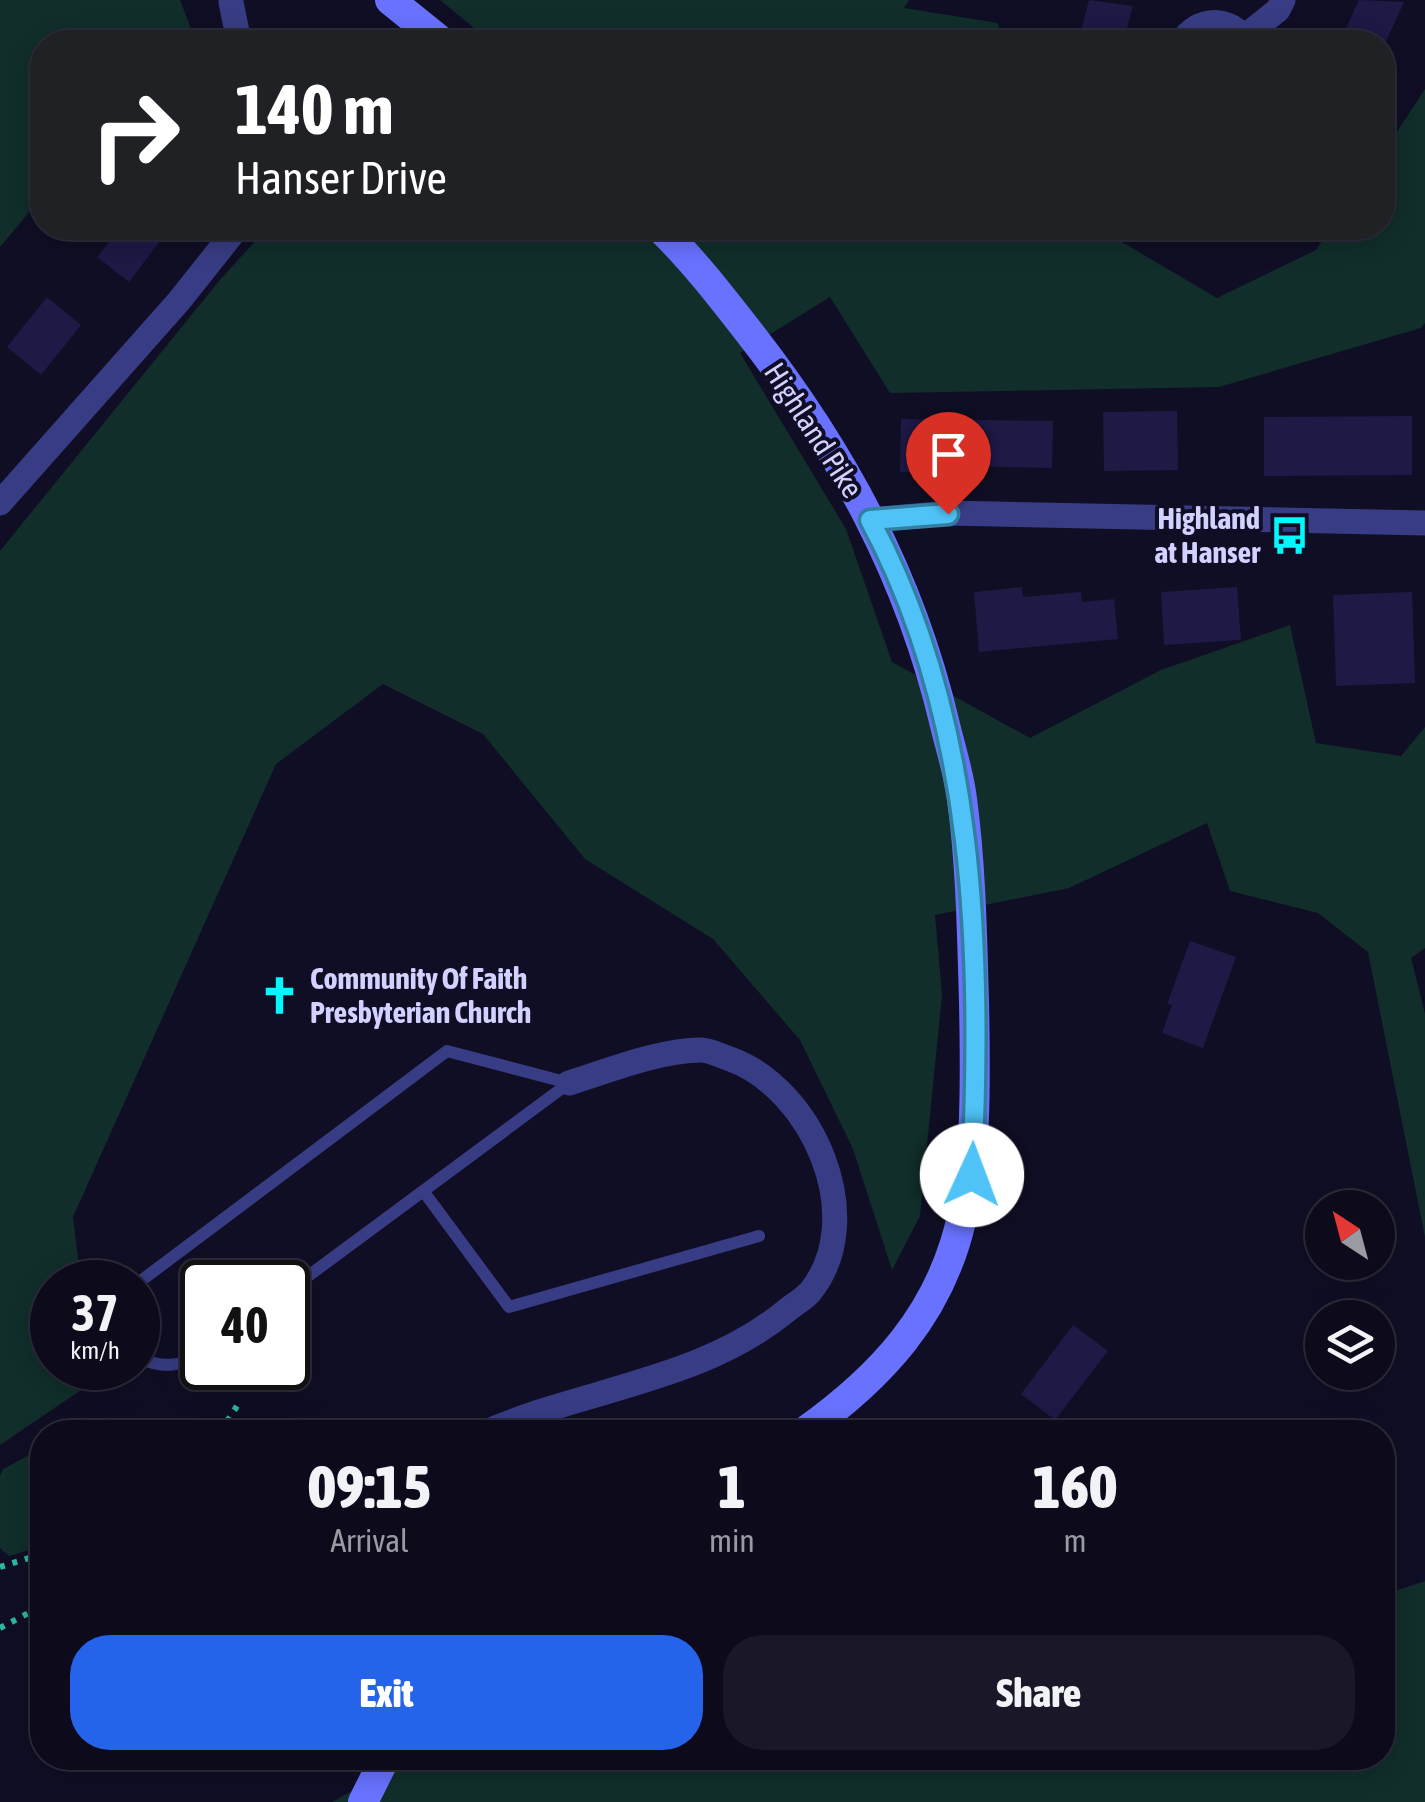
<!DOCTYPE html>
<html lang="en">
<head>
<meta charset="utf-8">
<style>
  :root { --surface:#0c0a1b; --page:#1a1828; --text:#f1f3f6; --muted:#9a9aa3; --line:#2c2b3a; --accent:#2563eb }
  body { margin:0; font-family:"Asap Condensed",sans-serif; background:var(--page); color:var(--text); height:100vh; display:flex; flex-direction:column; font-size:38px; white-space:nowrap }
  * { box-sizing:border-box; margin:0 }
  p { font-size:32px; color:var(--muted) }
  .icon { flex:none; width:55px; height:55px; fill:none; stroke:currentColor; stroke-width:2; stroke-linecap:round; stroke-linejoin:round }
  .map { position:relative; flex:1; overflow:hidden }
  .side { position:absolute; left:30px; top:1420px; width:1365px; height:350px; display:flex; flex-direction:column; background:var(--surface); border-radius:40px; box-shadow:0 5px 25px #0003,0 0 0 2px var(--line) }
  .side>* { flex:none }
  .banner { position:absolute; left:30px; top:30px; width:1365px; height:210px; border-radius:40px; box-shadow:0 5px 25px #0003,0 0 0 2px var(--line); background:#202124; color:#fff; overflow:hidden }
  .needle { width:65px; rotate:324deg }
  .fabs { position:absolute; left:1305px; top:1190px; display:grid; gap:20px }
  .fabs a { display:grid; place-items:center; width:90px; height:90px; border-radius:50%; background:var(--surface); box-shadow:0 5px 25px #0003,0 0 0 2px var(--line); font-size:50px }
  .speed { position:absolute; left:30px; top:1260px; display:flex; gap:20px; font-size:50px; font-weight:700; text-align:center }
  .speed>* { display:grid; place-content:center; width:130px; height:130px; border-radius:50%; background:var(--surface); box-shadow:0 5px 25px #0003,0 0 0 2px var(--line); line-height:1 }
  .speed small { font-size:25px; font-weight:400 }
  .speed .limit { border:5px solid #111; border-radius:15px; background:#fff; color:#111 }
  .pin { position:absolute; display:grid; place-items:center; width:85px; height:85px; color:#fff; margin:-102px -42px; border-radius:50% 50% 50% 0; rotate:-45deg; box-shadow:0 0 10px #0007 }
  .pin .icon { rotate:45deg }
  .me { position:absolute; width:110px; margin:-55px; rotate:2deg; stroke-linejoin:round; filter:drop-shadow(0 0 8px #0008) }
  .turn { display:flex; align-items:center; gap:35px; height:210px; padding:0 40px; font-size:45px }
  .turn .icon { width:130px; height:130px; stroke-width:2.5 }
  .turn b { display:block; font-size:70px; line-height:85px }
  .eta { display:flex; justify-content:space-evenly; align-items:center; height:170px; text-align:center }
  .eta b { font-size:60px; font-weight:800; line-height:70px }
  .primary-button { display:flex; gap:20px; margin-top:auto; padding:20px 40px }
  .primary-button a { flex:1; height:115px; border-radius:40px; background:var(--accent); color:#fff; font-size:40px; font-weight:800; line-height:115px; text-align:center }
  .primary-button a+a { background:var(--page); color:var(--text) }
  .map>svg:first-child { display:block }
  .green { fill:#112e2a }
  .building { fill:#1e1945 }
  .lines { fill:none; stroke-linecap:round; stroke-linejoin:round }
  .path { stroke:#2cb7a2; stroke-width:6; stroke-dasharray:5 8; stroke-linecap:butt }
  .lane { stroke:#383c84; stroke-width:12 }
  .street { stroke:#383c84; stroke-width:25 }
  .secondary { stroke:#6872ff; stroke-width:30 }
  .route-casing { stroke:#337fa1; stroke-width:25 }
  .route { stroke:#4fc3f7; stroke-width:18 }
  .labels { text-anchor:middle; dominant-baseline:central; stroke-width:8; stroke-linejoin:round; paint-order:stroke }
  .street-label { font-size:30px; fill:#d2d1ff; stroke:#100e24 }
  .poi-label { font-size:30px; font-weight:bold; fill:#d2d1ff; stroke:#100e24; text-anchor:end }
</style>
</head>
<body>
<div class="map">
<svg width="1425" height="1802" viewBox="0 0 1425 1802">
  <rect width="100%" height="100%" fill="#100e24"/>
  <path class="green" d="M0,0H180L196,42H42V197L0,247Z
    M440,0H909L904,8L998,23L1001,42H491Z
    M1425,89V323L1421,328L1219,387L890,393L830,297L740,353L846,529L892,662L1030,738L1161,670L1290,625L1316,743L1401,756L1425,727V948L1411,958L1425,1014V1237L1368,952L1318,913L1230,891L1207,823L1069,888L935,915L942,995L920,1216L892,1270L853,1149L800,1040L713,939L585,859L483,734L383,684L276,764L73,1217L81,1282H52V1368H91L93,1382L0,1445V551L219,281L267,228H1098L1217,298L1316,250L1331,228H1382L1383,153Z
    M42,1448V1546L9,1556L0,1548V1476L3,1469Z
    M1425,1581V1802H332L374,1779L385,1758H1382L1383,1595Z"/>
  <path class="building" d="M1089,0L1133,6L1123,42H1078Z
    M1359,0L1404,2L1382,50V42H1340Z
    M120,228H151L163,237L129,282L97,257Z
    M47,297L81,325L41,375L7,347Z
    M1177,411L1178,470L1104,471L1103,412Z
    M1412,416V475L1264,476V417Z
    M901,419L1053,421L1052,468L952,466L954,473L900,472Z
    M1022,587L1023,597L1081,592L1082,602L1114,599L1118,639L979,652L974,592Z
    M1237,587L1241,640L1164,645L1161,592Z
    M1412,592L1415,683L1336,686L1333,595Z
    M1190,941L1236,957L1203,1048L1162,1033L1172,1005L1167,1004Z
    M1073,1325L1108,1351L1055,1420L1021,1394Z"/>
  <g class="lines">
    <path class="path" d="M220,1432L237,1406
      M0,1567L42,1554
      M0,1628L42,1606"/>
    <path class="lane" d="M424,1192L509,1307L759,1236
      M138,1283L447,1051L569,1083
      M288,1291L569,1083
      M138,1358C162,1368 181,1368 202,1352"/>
    <path class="street" d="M231,2L239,42
      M1244,37L1278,10L1283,0
      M1182,42C1198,16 1231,16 1247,42
      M0,503L179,301L237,228
      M870,520L949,513L1425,523
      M486,1432C584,1389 701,1381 786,1311C793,1305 804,1299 810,1292C870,1218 812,1088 730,1059C721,1056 710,1050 701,1050C660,1050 608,1071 569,1083"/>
    <path class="secondary" d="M390,0L442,42
      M660,228C692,259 720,295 748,331C842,451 910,576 945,725C951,750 959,774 962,799C971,866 972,934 974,1002C978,1196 975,1311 804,1432
      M363,1802L385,1758"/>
  </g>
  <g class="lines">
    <defs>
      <path id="route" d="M948,514L870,520C977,720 982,953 972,1175"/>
    </defs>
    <use href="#route" class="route-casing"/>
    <use href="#route" class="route"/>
  </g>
  <defs>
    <symbol id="bus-bare" viewBox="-9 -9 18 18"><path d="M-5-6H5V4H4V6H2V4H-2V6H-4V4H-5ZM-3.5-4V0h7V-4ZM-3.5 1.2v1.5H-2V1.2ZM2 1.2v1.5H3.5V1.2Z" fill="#00f9fc" stroke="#100e24" stroke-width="2.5" paint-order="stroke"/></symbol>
    <symbol id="church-bare" viewBox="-9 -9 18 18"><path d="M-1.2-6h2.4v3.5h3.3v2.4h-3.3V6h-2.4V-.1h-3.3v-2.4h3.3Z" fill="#00f9fc" stroke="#100e24" stroke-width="2.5" paint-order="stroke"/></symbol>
  </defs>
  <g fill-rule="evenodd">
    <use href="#bus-bare" x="1262" y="508" width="55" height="55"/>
    <use href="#church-bare" x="252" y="968" width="55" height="55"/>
  </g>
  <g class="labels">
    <g class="street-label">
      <text transform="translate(814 430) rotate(57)">Highland Pike</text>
    </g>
    <g class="poi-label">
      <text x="1260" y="518">Highland<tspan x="1260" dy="34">at Hanser</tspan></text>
      <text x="310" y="978" text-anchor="start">Community Of Faith<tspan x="310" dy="34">Presbyterian Church</tspan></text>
    </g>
  </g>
</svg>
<div class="fabs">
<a><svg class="needle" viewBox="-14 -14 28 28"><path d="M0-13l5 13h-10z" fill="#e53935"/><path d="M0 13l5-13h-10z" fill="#9a9aa3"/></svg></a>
<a><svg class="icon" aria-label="layers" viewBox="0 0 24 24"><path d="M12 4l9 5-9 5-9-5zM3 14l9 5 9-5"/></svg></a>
</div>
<div class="speed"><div>37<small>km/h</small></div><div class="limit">40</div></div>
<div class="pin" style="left:948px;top:514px;background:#d93025"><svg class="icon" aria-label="arrive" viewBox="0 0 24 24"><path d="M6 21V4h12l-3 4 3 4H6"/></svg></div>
<svg class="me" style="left:972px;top:1175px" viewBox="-20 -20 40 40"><circle r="19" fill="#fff"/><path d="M0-13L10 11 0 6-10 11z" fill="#4fc3f7"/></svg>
<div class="banner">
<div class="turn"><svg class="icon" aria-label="right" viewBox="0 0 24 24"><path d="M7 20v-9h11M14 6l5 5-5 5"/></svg><div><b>140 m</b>Hanser Drive</div></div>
</div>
<section class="side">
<div class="eta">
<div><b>09:15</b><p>Arrival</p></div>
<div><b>1</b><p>min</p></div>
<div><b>160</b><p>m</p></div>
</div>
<div class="primary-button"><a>Exit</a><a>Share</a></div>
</section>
</div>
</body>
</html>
